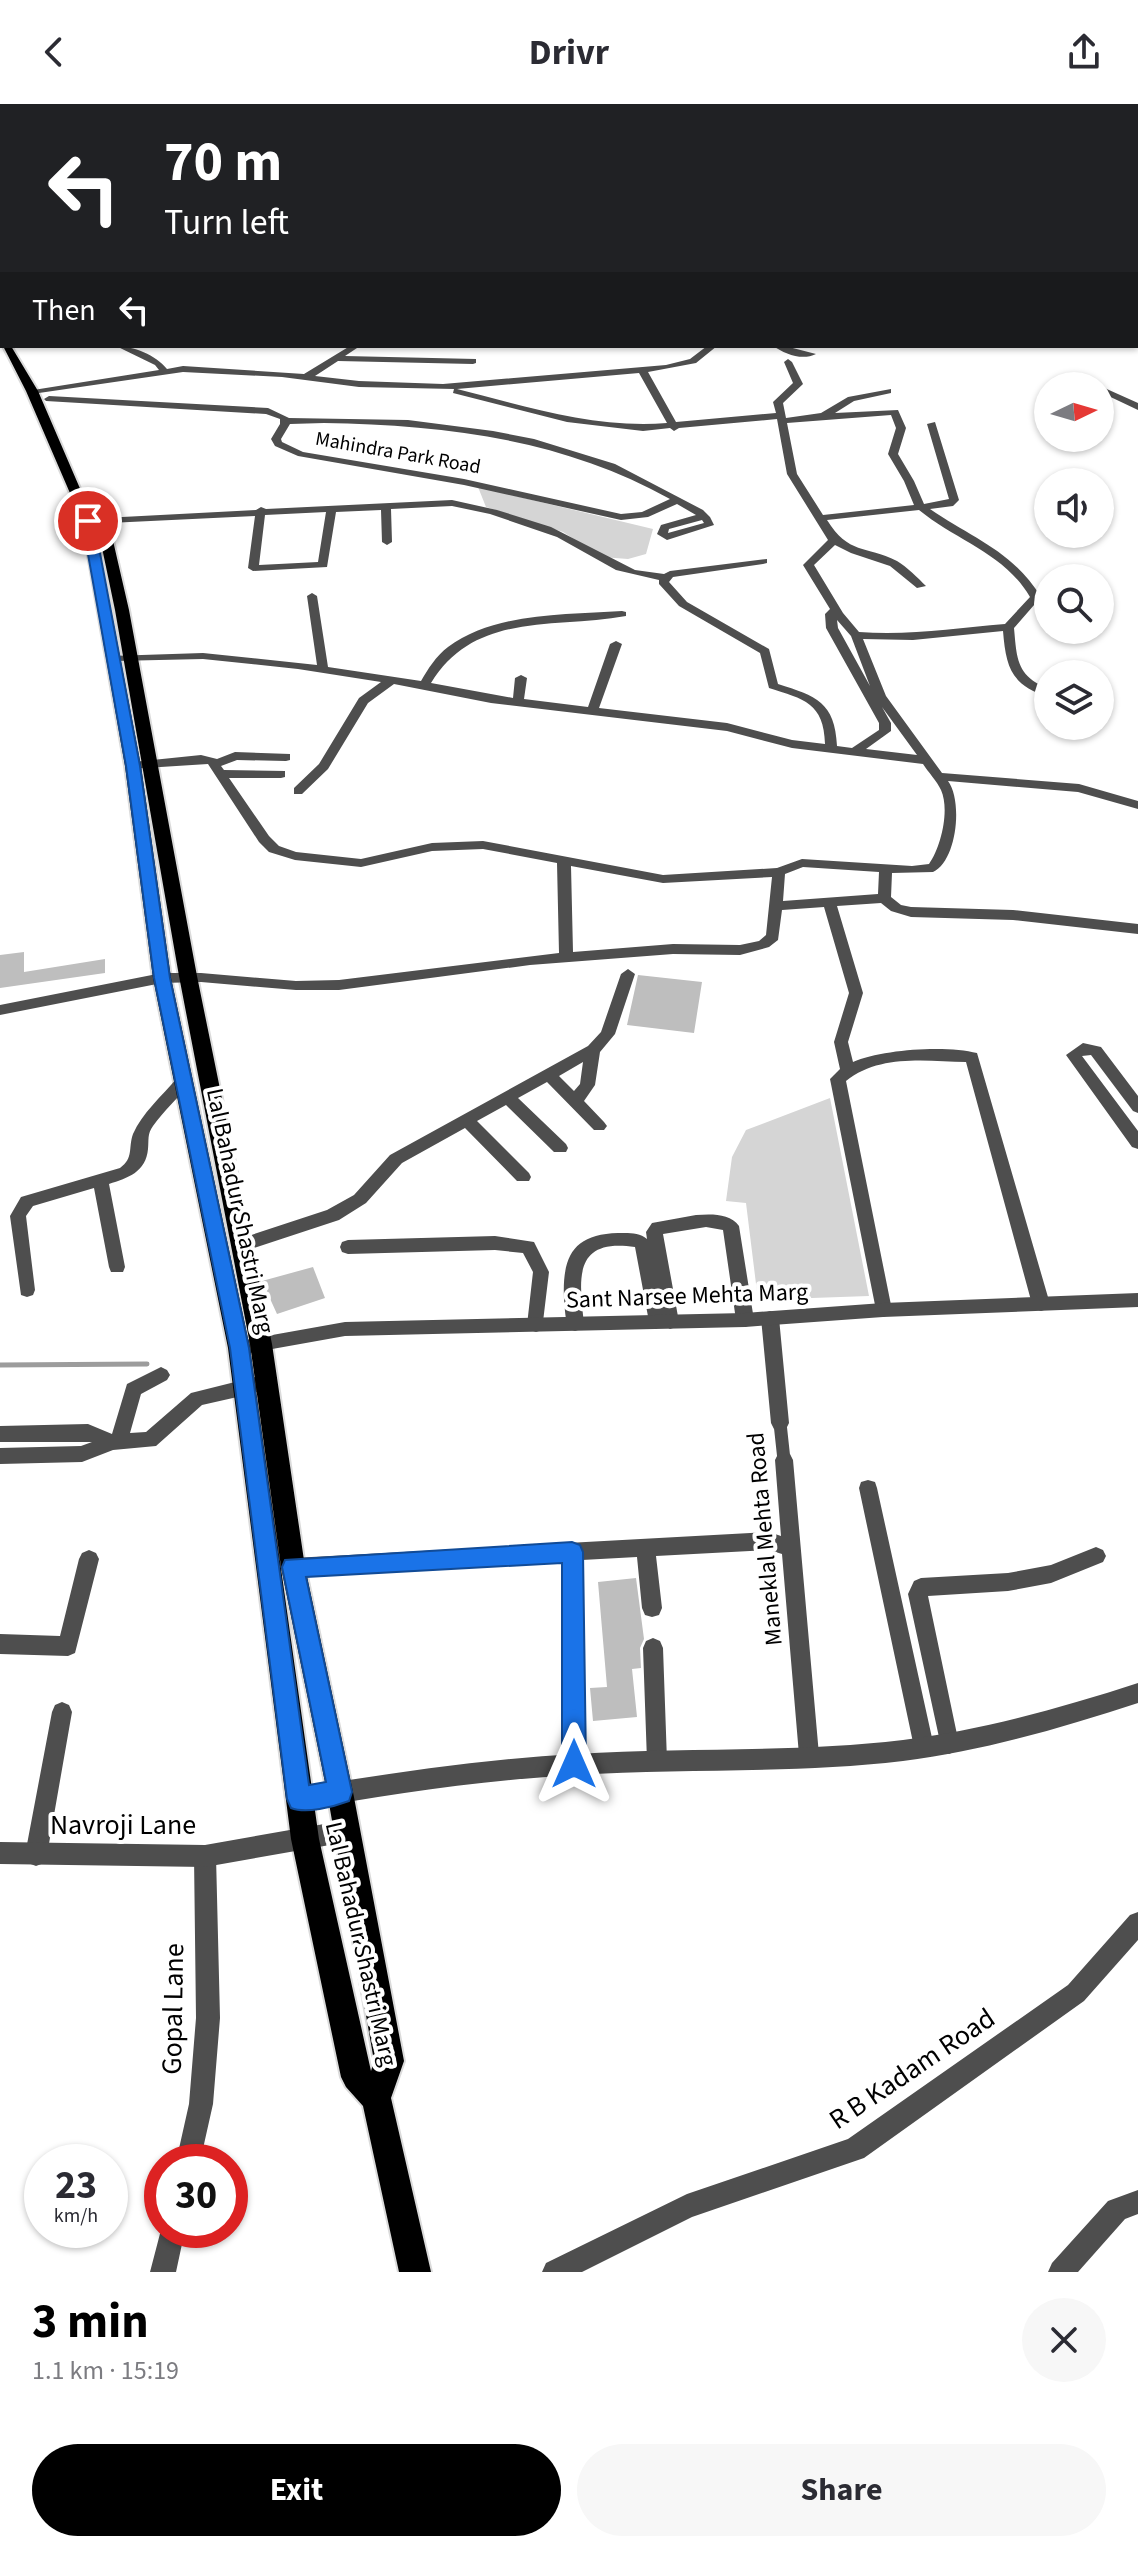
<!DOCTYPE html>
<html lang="en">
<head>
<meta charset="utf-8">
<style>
  :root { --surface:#fff; --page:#f7f7f7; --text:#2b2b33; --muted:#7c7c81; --accent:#000 }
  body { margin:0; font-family:"Source Sans 3",sans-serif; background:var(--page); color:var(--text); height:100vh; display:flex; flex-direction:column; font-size:30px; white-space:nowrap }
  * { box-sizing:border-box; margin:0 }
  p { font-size:26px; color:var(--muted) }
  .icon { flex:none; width:44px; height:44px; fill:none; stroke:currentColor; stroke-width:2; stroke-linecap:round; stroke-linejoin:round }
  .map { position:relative; height:2168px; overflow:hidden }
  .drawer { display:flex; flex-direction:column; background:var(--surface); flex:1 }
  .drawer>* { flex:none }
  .guide { position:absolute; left:0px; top:0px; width:1138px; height:244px; box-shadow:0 2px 6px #0004; background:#202124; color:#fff; overflow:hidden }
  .needle { width:52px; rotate:85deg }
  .tools { position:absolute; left:1034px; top:268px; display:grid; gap:16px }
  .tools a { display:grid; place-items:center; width:80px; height:80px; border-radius:50%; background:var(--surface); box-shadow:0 2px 6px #0004; font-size:40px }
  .speed { position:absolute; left:24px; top:2040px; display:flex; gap:16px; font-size:40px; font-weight:700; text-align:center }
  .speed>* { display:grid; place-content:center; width:104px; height:104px; border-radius:50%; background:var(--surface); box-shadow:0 2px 6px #0004; line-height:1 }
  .speed small { font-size:20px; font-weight:400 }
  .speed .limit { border:12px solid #d22; background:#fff; color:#111 }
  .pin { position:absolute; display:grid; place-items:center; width:68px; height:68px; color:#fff; margin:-34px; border:4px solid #fff; border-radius:50%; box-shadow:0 2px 8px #0007 }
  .me { position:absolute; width:88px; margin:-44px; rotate:0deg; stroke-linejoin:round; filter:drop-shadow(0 0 6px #0008) }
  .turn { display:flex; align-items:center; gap:28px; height:168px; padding:0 32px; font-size:36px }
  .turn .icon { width:104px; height:104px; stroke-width:2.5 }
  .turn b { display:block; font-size:56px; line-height:68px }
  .then { display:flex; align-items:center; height:76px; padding:0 32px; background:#0003; gap:16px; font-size:30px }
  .round { display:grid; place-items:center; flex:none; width:84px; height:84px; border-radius:42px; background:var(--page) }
  .overview { display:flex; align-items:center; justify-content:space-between; height:136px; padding:0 32px }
  h1 { font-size:48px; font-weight:700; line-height:60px; color:var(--accent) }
  .cta { display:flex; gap:16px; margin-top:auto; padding:16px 32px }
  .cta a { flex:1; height:92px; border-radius:48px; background:var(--accent); color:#fff; font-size:32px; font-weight:700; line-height:92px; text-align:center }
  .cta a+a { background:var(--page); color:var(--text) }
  header { display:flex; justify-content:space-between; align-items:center; height:104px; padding:0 32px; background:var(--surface); font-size:36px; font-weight:700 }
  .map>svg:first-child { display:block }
  .green { fill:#d5d5d5 }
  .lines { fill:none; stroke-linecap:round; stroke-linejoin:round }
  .stream { stroke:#9c9c9c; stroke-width:5 }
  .building { fill:#bebebe }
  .primary-casing { stroke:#dbdbdb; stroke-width:4 }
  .pedestrian { stroke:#4e4e4e; stroke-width:13 }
  .minor { fill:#4e4e4e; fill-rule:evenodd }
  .tertiary { fill:#4e4e4e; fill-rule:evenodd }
  .primary { fill:#000; fill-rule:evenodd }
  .route { fill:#1a73e8; stroke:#114b97; stroke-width:2 }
  .labels { text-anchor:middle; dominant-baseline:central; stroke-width:8; stroke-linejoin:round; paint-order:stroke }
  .far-street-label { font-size:20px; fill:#000; stroke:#fff }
  .street-label { font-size:24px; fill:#000; stroke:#fff }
  .near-street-label { font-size:28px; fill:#000; stroke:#fff }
</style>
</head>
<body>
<header><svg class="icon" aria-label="back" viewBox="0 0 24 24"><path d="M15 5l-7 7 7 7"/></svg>Drivr<svg class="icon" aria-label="share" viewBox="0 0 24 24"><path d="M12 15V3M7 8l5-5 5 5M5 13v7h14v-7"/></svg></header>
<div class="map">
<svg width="1138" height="2168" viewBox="0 0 1138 2168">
  <rect width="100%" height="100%" fill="#fff"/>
  <path class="green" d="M478,383L653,425L646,450L628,455L602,453L563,428L486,403Z
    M830,994L869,1192L758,1196L746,1099L726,1097L732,1053L746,1026Z"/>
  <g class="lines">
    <path class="stream" d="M0,1261L147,1260"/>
  </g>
  <path class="building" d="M24,848V868L105,855V869L0,884V851Z
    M638,871L702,878L694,929L627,921Z
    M313,1163L325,1194L277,1210L262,1177Z
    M636,1474L644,1535L640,1544L641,1564L632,1565L637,1613L593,1617L590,1584L607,1583L598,1478Z"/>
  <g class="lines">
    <defs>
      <path id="primary" d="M27,0H36L26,2Z
        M2,34V42L0,43V35Z
        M0,210H2V219H0Z
        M2,240L11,242L38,287L94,417L141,662L171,874L250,1244L319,1735L371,1967L374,1957L327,1688L281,1463L250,1240L179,872L115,506L96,415L86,392L88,389H96L108,415L129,506L197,872L272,1240L305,1463L353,1688L404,1957L391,1994L431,2168H399L363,2002L346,1983L341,1973L291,1735L228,1244L153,874L125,662L82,417L26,287Z"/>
    </defs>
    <use href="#primary" class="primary-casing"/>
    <path class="pedestrian" d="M780,1319L784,1356"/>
    <path class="minor" d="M1072,0H1078V2H1072Z
      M0,5H2V9H0Z
      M1136,23H1138V27H1136Z
      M1136,47H1138V52H1136Z
      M1136,123H1138V127H1136Z
      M1136,136H1138V142H1136Z
      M1136,150H1138V154H1136Z
      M0,170H2V174H0Z
      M1136,172H1138V176H1136Z
      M0,192H2V198H0Z
      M1136,211L1138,212V218L1136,217Z
      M116,242C133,242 156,251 167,265L183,262L304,270L350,242H360L345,252L476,255V259L473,260L338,257L315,272L359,277L443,280L666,261L690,255L707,242H717L696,259L648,268L676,318L776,309L773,298L793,279L784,258L788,255L792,258L803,280L783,299L786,314L821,309L848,293L891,285V289L854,297L835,309L898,306L906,324L898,350L914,377L924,400L949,395L927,320L935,318L959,396L953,402L930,405C972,434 1013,447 1041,493L1014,524C1017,555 1016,571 1048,585V593C1011,581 1006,563 1003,527L913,536L863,535L886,592L942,669L1079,680L1138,697V705L1078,688L948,677C963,697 957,757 933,768L892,769L891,793L901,801L911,803L1013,806L1138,820V830L1013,816L911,813L891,807L881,799L837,802L863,889L848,938L853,958C882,945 947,941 977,949L1050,1200L1047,1205L1041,1207L1035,1205L1032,1200L966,958C926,957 879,950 846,977L892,1206L889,1211L883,1213L877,1211L830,975L840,965L834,938L849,889L824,803L782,806L778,836L769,843L740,851L673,850L530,861L339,886H296L201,878L162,879L0,911V901L162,869H201L296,877L339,876L559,849L557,759L483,745L432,747L361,763L295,756L269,748L259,738L208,660L129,665V659L133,658L201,651L217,655L235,648L290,650V656L286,657L237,656L221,662L224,666L285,667V673L281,674H229L269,732L279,742L296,748L361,755L432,739L483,737L663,771L777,764L802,755L912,762L929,760C941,743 950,706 941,686C937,677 928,668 923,660L792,644L727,627L491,599L394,580L368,599L328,665L302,690H294V684L319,660L359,594L381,578L298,565L203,555L115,557L109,554L111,552L203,549L317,561L307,492L312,489L317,492L328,563L421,577C428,565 436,552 448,543C495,508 566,511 622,507L626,508V512C555,525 475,507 431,579L513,594L515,574L521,571L527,574L524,595L588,603L610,540L616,537L622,540L599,604L727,619L792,636L825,640C824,599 804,595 769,584L760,549L679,502L659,480V476L616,466L557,433L490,410L452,402L391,405L392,438L387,441L382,438L381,406L336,408L327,463L253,467L248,464L255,412L88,420L83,417L84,415L256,406L261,403L266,405L452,396L497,406L551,423L635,466L664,470L670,467L767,455V459L763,460L673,473L669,478L687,498L769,545L778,580C816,592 835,598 837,642L852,644L879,626V619L826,524L825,510L830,505L803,461L828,436L787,370L777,315L679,324L674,327L670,324L643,327L567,318L453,289L454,285L359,283L282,273L183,268L32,290L27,287L159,266L155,261ZM639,269L667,319C596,325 525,302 457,285ZM891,311L896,324L888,350L904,377L914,401L823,411L797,370L787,319ZM919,406C957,437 1004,449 1030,493L1005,520C956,524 908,532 859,528L843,509L814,461L835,441L851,449L890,462L917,484L926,482C918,474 907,463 897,457C865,441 849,451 827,416ZM326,408L318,458L259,461L265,411ZM837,516L851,532L870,582L838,524ZM882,603L917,651L866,645L891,627V619ZM571,762L663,779L772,773L766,831L759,837L740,841L673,840L573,848ZM803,763L879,768L878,790L783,797L785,770Z
      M773,242H785L816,250C802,257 785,250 773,242Z
      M1100,282L1138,299V306L1100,288Z
      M49,292L268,304L289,314L408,316L493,327L534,335L615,360L703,406L710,413L714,421L667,436L657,430L661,421L696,411L677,400L648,413L621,416L464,381L298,352L275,342L271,335L280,320V315L266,310L46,297L44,295ZM324,319C445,321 563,335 670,395L642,408L621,410L464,375L303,348L282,338L281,335L290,320ZM702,416L704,419L668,429L669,425Z
      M1100,604L1107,607V613H1100Z
      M628,865L635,870L615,930L600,948L595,981L584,997L604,1018L607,1022L604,1026H594L547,978L518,994L566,1040L568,1044L566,1048H554L506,1001L477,1017L529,1069L531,1073L529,1077H517L465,1024L402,1059L366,1099L339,1116L242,1148L236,1146L234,1141L236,1136L327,1106L354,1091L390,1051L588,942L601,928L621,870ZM583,958L580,980L574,987L559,972Z
      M1083,939L1101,943L1138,992V1009L1133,1007L1091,951L1082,952L1138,1027V1045L1132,1043L1066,951Z
      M182,972L190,978C179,994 164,1006 153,1022C147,1030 149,1036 148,1045C146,1068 128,1074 109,1080L125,1163L123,1168H111L109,1163L94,1084L33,1102L26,1112L35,1186L33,1191L27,1193L21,1191L10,1112L21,1093L120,1064C134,1054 128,1044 133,1030C142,1009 162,992 177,974Z
      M696,1111C711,1110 730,1109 739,1122L754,1216L751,1221L745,1223L739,1221L736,1216L723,1126L706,1123L663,1130L679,1218L676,1223L670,1225L663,1221L656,1225L650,1223L635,1143C573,1134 579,1174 584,1220L581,1225L575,1227L569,1225C565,1216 565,1205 564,1195C562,1153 573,1130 618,1129C628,1129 639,1128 647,1135L646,1128L652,1119Z
      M495,1132L534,1138L549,1168L542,1226L536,1228L530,1226L527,1221L533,1168L523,1149L495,1146L348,1150L342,1148L340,1143L342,1138L348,1136Z
      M770,1207L776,1209L779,1214L789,1319L786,1325L780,1327L774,1325L771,1319L761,1214L764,1209Z
      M161,1263L167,1266L170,1271L167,1276L141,1290L130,1329L146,1328L191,1289L255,1273L261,1276L264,1281L261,1286L255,1289L202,1301L156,1342L113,1346L82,1358L0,1360V1344L81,1342L92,1338H0V1322L88,1320L112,1330L127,1280Z
      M784,1348L790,1350L793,1356L819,1651L816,1658L809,1661L802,1658L799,1651L782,1450L769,1446L656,1452L662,1504L659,1511L652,1513L645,1511L642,1504L637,1453L582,1456L584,1660L581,1667L574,1670L567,1667L564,1660L562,1457L293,1472L286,1469L283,1463L286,1457L293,1454L769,1428L781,1432L775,1356L778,1350Z
      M868,1376L875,1378L877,1384L934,1643L931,1650L924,1653L917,1650L914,1643L859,1384L861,1378Z
      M1096,1443L1103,1446L1106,1452L1103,1458L1051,1479L1008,1487L928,1492L959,1640L956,1647L949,1650L942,1647L908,1490L914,1477L921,1474L1008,1469L1051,1461Z
      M89,1446L96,1449L99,1455L75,1549L68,1552L0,1550V1530L60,1532L79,1455L82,1449Z
      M653,1534L660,1537L663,1544L667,1657L664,1664L657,1667L650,1664L647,1657L643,1544L646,1537Z
      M62,1598L69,1601L72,1608L47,1751L44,1759L36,1762L28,1759L25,1751L52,1608L55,1601Z
      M205,1741L213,1744L216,1752L220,1914L213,2000L200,2058H176L189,2000L196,1914L194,1752L197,1744Z
      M1138,2086V2110L1125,2115L1078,2168H1048L1052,2159L1108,2097Z
      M162,2122V2126H185L176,2168H150Z"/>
    <path class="tertiary" d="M1138,1189V1203L883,1213L745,1223L345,1232L250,1249L244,1247L241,1242L244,1237L250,1235L345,1218L745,1209L883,1199Z
      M1138,1579V1599C1061,1624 983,1647 903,1657C795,1670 684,1664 576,1671C483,1676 391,1690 299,1706L291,1703L288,1695L291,1687L299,1684C391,1669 483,1655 576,1650C684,1643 794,1649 903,1636C983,1626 1061,1604 1138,1579Z
      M347,1716L355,1719L358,1727L355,1735L347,1738L205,1763L0,1760V1738L205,1741Z
      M1138,1808V1836L1084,1897L864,2054L692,2113L582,2168H542L546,2159L687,2090L848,2035L1068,1881L1130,1811Z"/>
    <use href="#primary" class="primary"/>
  </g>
  <path class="route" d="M88,413L94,417L140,662L170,874L249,1244L309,1681L326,1678L282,1463L285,1456L572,1438L580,1441L583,1448L586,1660L583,1668L574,1672L566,1668L562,1660V1459L306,1473L352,1688L349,1697C333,1703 306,1710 291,1704L287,1695L230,1244L154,874L126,662L82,417Z"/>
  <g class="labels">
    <g class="far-street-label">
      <text transform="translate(398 349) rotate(10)">Mahindra Park Road</text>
    </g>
    <g class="street-label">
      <text transform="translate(240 1107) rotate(78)">Lal Bahadur Shastri Marg</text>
      <text transform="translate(687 1192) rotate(-2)">Sant Narsee Mehta Marg</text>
      <text transform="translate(765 1435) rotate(-95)">Maneklal Mehta Road</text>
      <text transform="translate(361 1840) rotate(77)">Lal Bahadur Shastri Marg</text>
    </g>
    <g class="near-street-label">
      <text x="123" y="1721">Navroji Lane</text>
      <text transform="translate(173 1905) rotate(-89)">Gopal Lane</text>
      <text transform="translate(912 1965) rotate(-34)">R B Kadam Road</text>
    </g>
  </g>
</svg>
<div class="tools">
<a><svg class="needle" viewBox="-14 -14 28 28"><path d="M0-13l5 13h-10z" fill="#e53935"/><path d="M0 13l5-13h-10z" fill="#7c7c81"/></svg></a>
<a><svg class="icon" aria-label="sound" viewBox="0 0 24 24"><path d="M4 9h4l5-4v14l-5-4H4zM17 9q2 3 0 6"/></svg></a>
<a><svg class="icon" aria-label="search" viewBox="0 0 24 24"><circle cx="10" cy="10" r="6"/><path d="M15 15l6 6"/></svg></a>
<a><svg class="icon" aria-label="layers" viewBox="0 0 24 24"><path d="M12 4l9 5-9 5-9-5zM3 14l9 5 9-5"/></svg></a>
</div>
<div class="speed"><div>23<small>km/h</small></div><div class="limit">30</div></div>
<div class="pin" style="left:88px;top:417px;background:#d93025"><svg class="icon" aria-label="arrive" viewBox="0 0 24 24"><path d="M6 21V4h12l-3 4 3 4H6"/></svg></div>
<svg class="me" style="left:574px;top:1660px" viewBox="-20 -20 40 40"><path d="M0-17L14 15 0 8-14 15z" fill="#1a73e8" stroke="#fff" stroke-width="4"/></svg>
<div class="guide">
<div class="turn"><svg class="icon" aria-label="left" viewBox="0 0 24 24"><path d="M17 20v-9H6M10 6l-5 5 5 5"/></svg><div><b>70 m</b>Turn left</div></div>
<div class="then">Then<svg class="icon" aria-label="left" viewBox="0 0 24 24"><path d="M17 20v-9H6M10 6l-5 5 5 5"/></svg></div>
</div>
</div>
<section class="drawer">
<div class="overview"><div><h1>3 min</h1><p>1.1 km · 15:19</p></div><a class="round"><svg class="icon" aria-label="close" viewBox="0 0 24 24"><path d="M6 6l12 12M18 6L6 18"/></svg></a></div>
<div class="cta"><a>Exit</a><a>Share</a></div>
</section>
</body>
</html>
